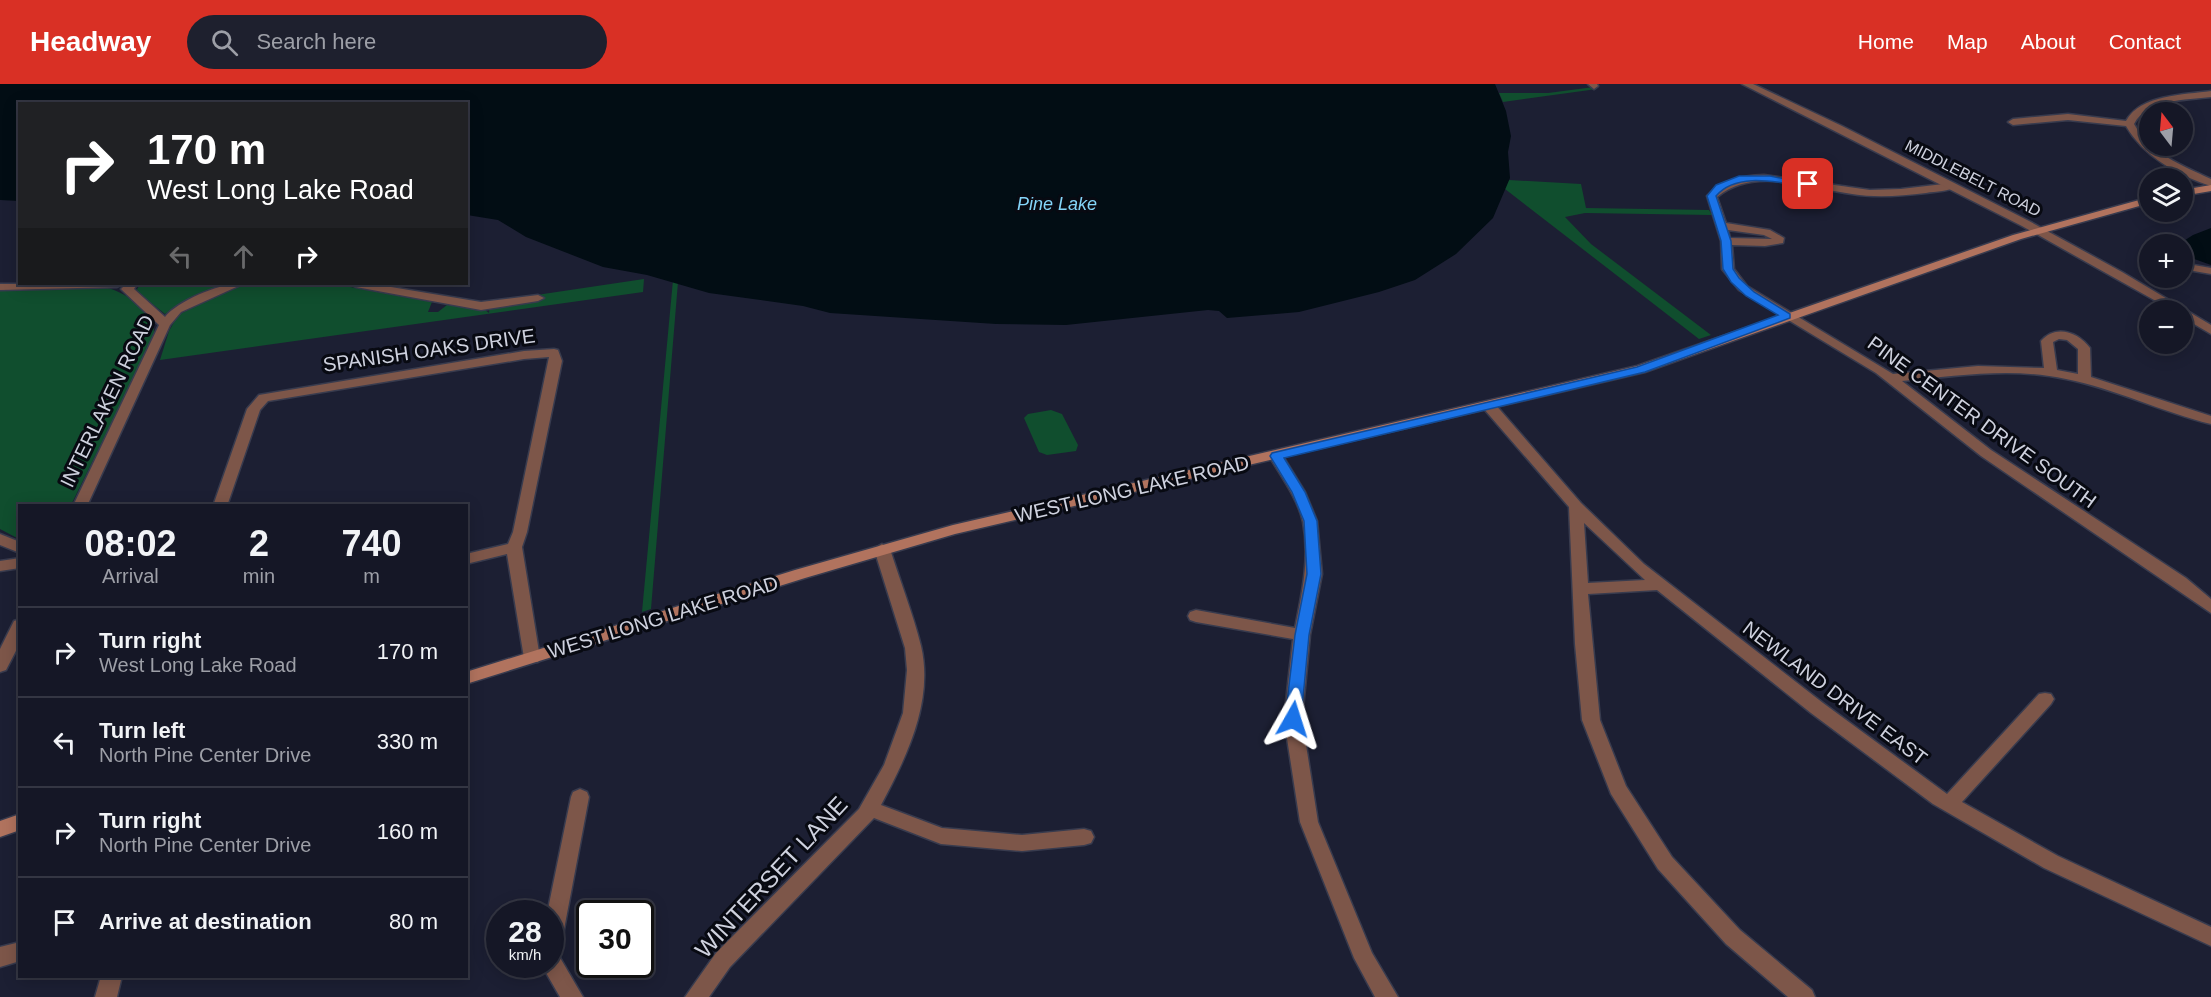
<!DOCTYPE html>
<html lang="en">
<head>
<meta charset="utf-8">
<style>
  :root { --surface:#151726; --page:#1e202e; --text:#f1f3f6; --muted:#9d9fa7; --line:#343643; --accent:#d93025 }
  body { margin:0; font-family:Helvetica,sans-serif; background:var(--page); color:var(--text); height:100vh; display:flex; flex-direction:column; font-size:22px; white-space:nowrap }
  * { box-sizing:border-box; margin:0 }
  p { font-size:20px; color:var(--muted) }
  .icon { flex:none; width:33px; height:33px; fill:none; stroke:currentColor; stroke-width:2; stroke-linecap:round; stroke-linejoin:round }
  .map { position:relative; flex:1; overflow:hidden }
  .drawer { position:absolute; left:18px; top:420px; width:450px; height:474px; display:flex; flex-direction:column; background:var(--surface); border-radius:0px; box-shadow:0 3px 15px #0003,0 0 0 2px var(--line) }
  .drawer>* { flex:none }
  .hud { position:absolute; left:18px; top:18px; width:450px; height:183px; border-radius:0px; box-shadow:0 3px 15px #0003,0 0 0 2px var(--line); background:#202124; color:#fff; overflow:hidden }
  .needle { width:39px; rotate:344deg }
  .buttons { position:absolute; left:2139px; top:18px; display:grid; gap:12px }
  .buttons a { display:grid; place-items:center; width:54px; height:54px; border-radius:50%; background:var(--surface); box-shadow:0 3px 15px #0003,0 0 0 2px var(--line); font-size:30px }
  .speed { position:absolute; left:486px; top:816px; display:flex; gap:12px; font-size:30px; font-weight:700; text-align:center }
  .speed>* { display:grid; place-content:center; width:78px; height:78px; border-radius:50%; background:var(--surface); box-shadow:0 3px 15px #0003,0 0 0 2px var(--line); line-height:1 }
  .speed small { font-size:15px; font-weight:400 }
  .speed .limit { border:3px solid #111; border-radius:9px; background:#fff; color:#111 }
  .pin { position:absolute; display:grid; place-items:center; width:51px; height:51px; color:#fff; margin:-26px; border-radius:12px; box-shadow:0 3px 9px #0006 }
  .me { position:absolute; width:66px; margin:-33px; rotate:6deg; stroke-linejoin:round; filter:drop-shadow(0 0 4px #0008) }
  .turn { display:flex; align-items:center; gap:21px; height:126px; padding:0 30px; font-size:27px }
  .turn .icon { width:78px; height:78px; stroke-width:2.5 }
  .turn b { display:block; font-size:42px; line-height:51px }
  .lanes { display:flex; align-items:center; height:57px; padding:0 30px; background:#0003; justify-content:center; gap:30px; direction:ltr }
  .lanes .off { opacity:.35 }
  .eta { display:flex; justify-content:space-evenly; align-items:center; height:102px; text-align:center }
  .eta b { font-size:36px; font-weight:700; line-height:42px }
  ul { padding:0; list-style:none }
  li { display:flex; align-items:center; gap:18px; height:90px; padding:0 30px; border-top:2px solid var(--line) }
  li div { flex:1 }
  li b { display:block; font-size:22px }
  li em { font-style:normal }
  header { display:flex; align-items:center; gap:36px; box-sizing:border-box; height:84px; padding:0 30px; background:var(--accent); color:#fff }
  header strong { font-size:28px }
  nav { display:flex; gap:33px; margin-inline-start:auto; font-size:21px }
  .search { width:420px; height:54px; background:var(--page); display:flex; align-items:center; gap:15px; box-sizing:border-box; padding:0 21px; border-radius:33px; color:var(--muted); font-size:22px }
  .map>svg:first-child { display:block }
  .green { fill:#104e2e }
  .water { fill:#020d14 }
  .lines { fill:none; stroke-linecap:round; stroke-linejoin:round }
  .minor-casing { stroke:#383b4e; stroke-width:3 }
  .tertiary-casing { stroke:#383b4e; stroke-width:3 }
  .secondary-casing { stroke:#383b4e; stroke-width:3 }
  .minor { fill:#7d5649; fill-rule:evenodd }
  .tertiary { fill:#7d5649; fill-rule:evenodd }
  .secondary { fill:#b1735e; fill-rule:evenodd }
  .route { fill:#1a73e8; stroke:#114b97; stroke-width:1.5 }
  .labels { text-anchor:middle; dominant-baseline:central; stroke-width:6; stroke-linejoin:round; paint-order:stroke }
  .far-street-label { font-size:16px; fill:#ced1de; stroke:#080a12 }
  .far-water-label { font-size:18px; font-style:italic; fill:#84d5f9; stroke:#080a12 }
  .street-label { font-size:20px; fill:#ced1de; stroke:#080a12 }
  .near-street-label { font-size:24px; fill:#ced1de; stroke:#080a12 }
</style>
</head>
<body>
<header>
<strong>Headway</strong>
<div class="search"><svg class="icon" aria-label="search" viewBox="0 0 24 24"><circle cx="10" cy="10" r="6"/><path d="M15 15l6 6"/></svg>Search here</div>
<nav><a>Home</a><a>Map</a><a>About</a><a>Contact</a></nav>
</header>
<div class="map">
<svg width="2211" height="913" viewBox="0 0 2211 913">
  <rect width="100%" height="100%" fill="#1c1f33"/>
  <path class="green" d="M1594,3L1597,5L1503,18L1499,9H1548Z
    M1509,96L1581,100L1586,124L1709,126L1712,131L1585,129L1565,133L1591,160L1711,251L1699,255L1496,98Z
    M644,195L643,208L160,276L169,247L178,231L225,207L249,200H334L432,218L428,228H438L447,221L485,226L489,229L490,218Z
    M673,196L678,198L651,525L642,528Z
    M220,200V203L183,218L165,230L136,207L139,202L149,201Z
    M101,202C124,207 157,227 154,253L71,421L20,422L19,455L0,445V205Z
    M1051,326L1062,330L1078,361L1076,367L1047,371L1039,368L1024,334L1028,330Z"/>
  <path class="water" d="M0,0H1495L1506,27L1511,52L1508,68L1510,94L1493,134L1456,170L1415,196L1379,208L1299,228L1227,234L1219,227L1208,226L1066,241L996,240L830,229L803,222L709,209L647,191L603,183L526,153L498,136L467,131L466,20H20L19,117L0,116Z
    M2211,144V181L2183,171L2182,160H2179L2193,151Z"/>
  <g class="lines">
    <defs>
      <path id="minor" d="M1588,0H1597L1598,2L1594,5Z
        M2211,7V13C2186,16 2147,15 2134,40C2151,70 2181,81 2211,95V102C2179,92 2143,72 2126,42L2068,36L2013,41L2008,38L2013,35L2068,30L2126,37C2141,10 2184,11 2211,7Z
        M1764,91L1870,106L1901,105L1952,99L1957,102C1949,108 1936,107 1926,109C1901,112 1876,114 1852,110C1808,104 1755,82 1717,113L1726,139L1770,146L1784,154L1783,159L1765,162L1732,161L1734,185L1747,202L1893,290L1978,282L2044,284L2041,257C2056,240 2078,248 2090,264L2091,293L2211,332V340C2162,328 2116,305 2066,295C2012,283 1956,292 1902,297L1991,366L2186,494L2211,515V529L1981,372L1876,289L1739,206L1722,185L1721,157L1707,112C1723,95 1742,92 1764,91ZM1728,146L1764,151L1772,155L1730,154ZM2059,255L2067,256L2078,265V290L2057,286L2053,258Z
        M2182,179L2211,184V190L2182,185Z
        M0,200H123L117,203L0,206Z
        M126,200H137L134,205L165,233C178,217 222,198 243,200L181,228L170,241L87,422H73L159,241L123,207L121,205Z
        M350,200H373L481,218L538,211L544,214L538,217L481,226L356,203Z
        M554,265L558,266L562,277L527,448L522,463L540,574L538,578H526L524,574L507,470L466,480V470L508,460L513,448L549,273L524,275L268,317L260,326L227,422H213L247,325L259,311L524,267Z
        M1489,318L1494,319L1581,419L1644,480L1823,619L1947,710L2039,610L2045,609L2051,610L2054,615L2051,620L1962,718L2058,772L2211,843V862L2044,784L1933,720L1811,629L1657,506L1588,510L1600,636L1626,702L1672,773L1740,846L1812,906L1815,913H1788L1726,860L1658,785L1611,710L1582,636L1575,560L1569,423L1484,325L1482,322L1484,319ZM1584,439L1645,496L1588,499Z
        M1276,368L1281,369L1305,408L1317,437L1322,490L1310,551L1302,635L1318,738L1372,869L1398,913H1375L1354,874L1300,738L1284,635L1293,555L1196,538L1190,536L1188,532L1190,528L1196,526L1295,544C1302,509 1310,474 1303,438C1298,415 1281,392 1269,372Z
        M0,450L20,458V469L0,461Z
        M882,460L890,465C900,497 913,530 921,562C934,618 906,674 881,721L942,744L1022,751L1084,745L1091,747L1094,753L1091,759L1084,761L1022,767L941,760L874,734L730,883L709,913H685L716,869L859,725L884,681L903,629L907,586L905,564L874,465Z
        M20,474V484L0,487V477Z
        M20,535V559L6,586L0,588V565L14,537Z
        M580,705L587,708L589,713L559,872L583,913H560L541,880H550V830H547L571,713L573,708Z
        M20,858V877L0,883V863Z
        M101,892H122L117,913H95Z"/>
      <path id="tertiary" d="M1742,0H1753L1842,42L2029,137L2122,188L2211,241V250L2182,233V226H2172L2022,142Z"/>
      <path id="secondary" d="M2211,101V107L2182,112V106Z
        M2150,113V119L2021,155L1645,288L955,450L805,494L466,600V588L795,486L953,441L1637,282L2013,151Z
        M20,730V746L0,753V737Z"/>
    </defs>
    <use href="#minor" class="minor-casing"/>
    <use href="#tertiary" class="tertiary-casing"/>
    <use href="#secondary" class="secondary-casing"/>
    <use href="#minor" class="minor"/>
    <use href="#tertiary" class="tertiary"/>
    <use href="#secondary" class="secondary"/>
  </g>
  <path class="route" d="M1739,92H1770L1812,100L1808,103C1780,99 1737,87 1716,112L1731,157L1733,185L1739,194L1754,208L1790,230V234L1645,288L1284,374L1305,408L1317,437L1321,490L1309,551L1301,635L1293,642L1287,640L1285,635L1295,551L1307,490L1304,437L1292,408L1270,372L1272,369L1637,283L1778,231L1746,212L1731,198L1723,185L1721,157L1707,112L1716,101Z"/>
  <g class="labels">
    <g class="far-street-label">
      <text transform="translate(1973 94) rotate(27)">MIDDLEBELT ROAD</text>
    </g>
    <g class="far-water-label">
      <text x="1057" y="120">Pine Lake</text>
    </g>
    <g class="street-label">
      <text transform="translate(429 266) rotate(-8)">SPANISH OAKS DRIVE</text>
      <text transform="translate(107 317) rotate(-64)">INTERLAKEN ROAD</text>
      <text transform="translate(1982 338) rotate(36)">PINE CENTER DRIVE SOUTH</text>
      <text transform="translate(1132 405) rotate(-13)">WEST LONG LAKE ROAD</text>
      <text transform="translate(663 533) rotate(-17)">WEST LONG LAKE ROAD</text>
      <text transform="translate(1835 609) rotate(37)">NEWLAND DRIVE EAST</text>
    </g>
    <g class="near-street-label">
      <text transform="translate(771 793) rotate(-47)">WINTERSET LANE</text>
    </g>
  </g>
</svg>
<div class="buttons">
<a><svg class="needle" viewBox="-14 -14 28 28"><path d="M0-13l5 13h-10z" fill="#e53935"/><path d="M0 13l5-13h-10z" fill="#9d9fa7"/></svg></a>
<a><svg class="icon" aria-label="layers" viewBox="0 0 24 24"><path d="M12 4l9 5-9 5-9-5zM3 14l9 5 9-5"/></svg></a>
<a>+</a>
<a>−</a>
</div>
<div class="speed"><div>28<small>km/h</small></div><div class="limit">30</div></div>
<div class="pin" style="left:1808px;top:100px;background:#d93025"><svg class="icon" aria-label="arrive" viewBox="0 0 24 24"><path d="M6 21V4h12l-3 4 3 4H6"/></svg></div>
<svg class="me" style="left:1293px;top:635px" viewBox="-20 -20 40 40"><path d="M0-17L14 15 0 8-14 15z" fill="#1a73e8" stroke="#fff" stroke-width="4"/></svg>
<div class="hud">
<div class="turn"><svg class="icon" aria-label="right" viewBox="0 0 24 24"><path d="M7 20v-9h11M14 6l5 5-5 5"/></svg><div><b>170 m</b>West Long Lake Road</div></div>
<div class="lanes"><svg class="icon off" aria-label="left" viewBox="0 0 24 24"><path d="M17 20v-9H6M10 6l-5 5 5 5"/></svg><svg class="icon off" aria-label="ahead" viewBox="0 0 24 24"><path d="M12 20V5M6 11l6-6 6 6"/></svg><svg class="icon" aria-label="right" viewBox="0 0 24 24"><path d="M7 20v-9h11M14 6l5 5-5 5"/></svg></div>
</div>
<section class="drawer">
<div class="eta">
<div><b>08:02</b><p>Arrival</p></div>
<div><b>2</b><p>min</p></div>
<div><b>740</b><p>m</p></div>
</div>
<ul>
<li><svg class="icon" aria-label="right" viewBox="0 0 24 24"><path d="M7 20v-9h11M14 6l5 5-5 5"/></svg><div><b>Turn right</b><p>West Long Lake Road</p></div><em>170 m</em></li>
<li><svg class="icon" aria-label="left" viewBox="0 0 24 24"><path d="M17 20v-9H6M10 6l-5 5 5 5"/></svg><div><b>Turn left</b><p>North Pine Center Drive</p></div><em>330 m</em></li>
<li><svg class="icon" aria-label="right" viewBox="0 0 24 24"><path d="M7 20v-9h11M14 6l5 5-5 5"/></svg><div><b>Turn right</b><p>North Pine Center Drive</p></div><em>160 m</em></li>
<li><svg class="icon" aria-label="arrive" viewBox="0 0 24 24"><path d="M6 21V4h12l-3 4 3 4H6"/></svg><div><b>Arrive at destination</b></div><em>80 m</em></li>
</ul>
</section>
</div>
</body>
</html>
